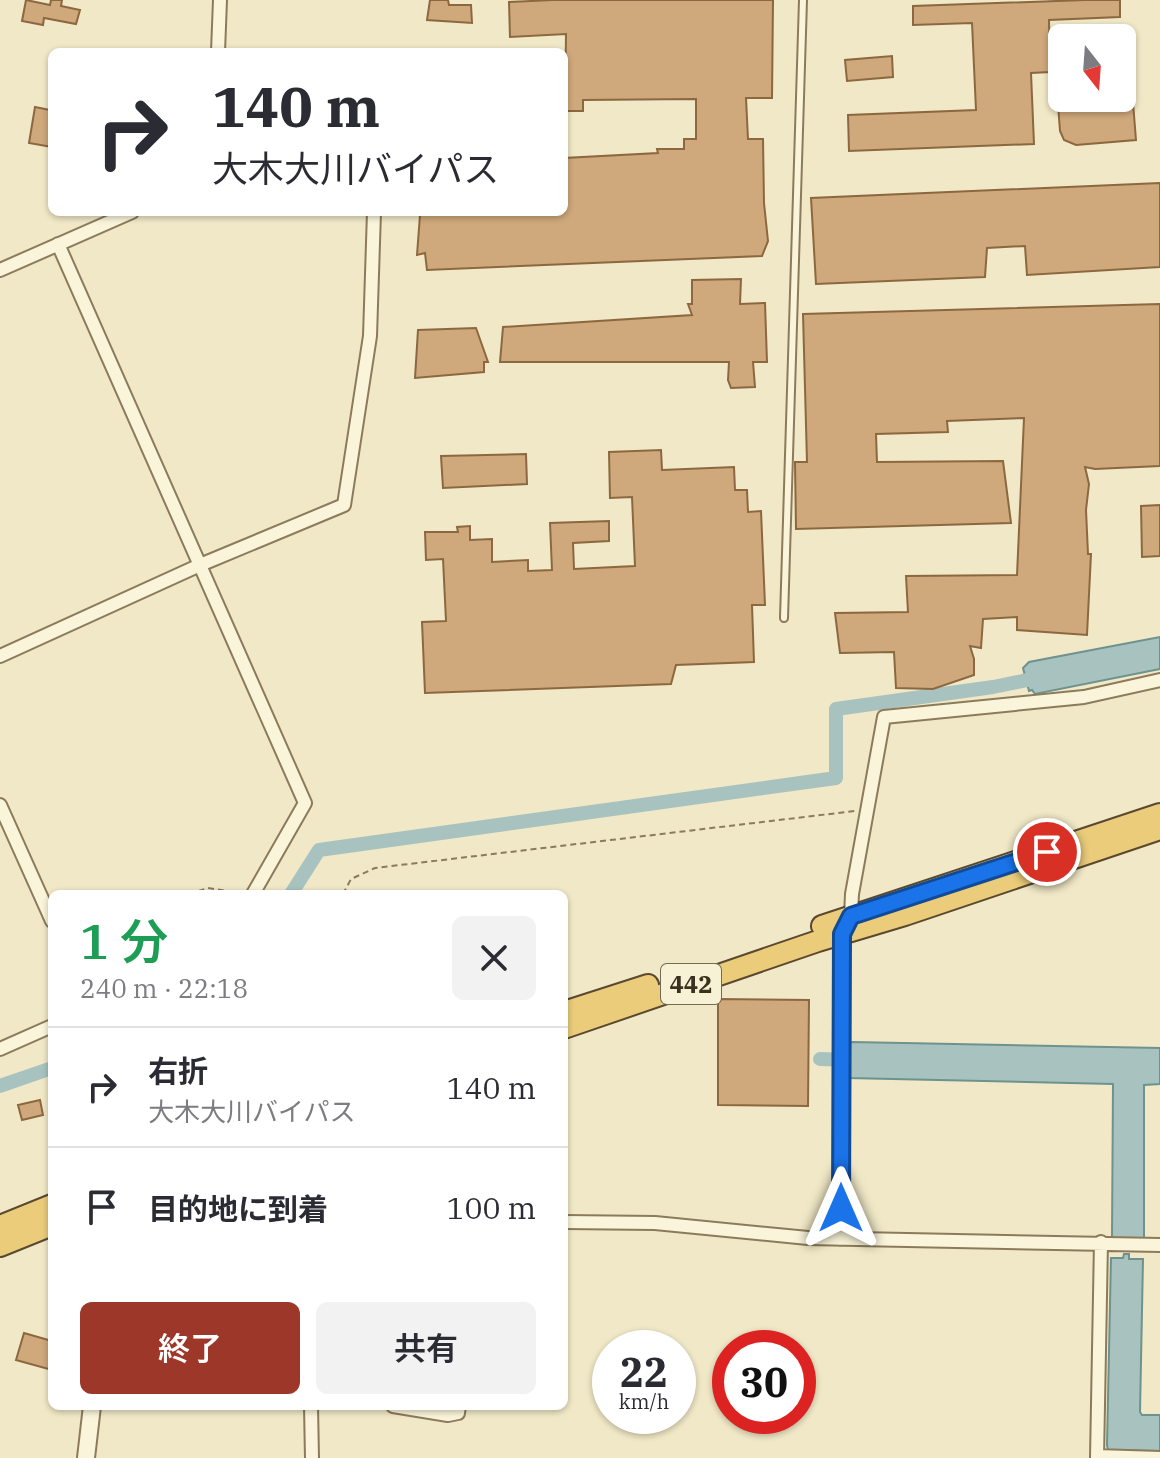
<!DOCTYPE html>
<html lang="ja">
<head>
<meta charset="utf-8">
<style>
  :root { --surface:#fff; --page:#f2f2f3; --text:#2b2b33; --muted:#7c7c81; --line:#e1e1e2; --accent:#9d3729 }
  body { margin:0; font-family:"IBM Plex Serif","Noto Sans JP",serif; background:var(--page); color:var(--text); height:100vh; display:flex; flex-direction:column; font-size:30px; white-space:nowrap }
  * { box-sizing:border-box; margin:0 }
  p { font-size:26px; color:var(--muted) }
  .icon { flex:none; width:44px; height:44px; fill:none; stroke:currentColor; stroke-width:2; stroke-linecap:round; stroke-linejoin:round }
  .map { position:relative; flex:1; overflow:hidden }
  .side { position:absolute; left:48px; top:890px; width:520px; height:520px; display:flex; flex-direction:column; background:var(--surface); border-radius:12px; box-shadow:0 2px 6px #0004 }
  .side>* { flex:none }
  .hud { position:absolute; left:48px; top:48px; width:520px; height:168px; border-radius:12px; box-shadow:0 2px 6px #0004; background:#fff; color:var(--text); overflow:hidden }
  .needle { width:52px; rotate:163deg }
  .buttons { position:absolute; left:1048px; top:24px; display:grid; gap:16px }
  .buttons a { display:grid; place-items:center; width:88px; height:88px; border-radius:12px; background:var(--surface); box-shadow:0 2px 6px #0004; font-size:40px }
  .speed { position:absolute; left:592px; top:1330px; display:flex; gap:16px; font-size:40px; font-weight:700; text-align:center }
  .speed>* { display:grid; place-content:center; width:104px; height:104px; border-radius:50%; background:var(--surface); box-shadow:0 2px 6px #0004; line-height:1 }
  .speed small { font-size:20px; font-weight:400 }
  .speed .limit { border:12px solid #d22; background:#fff; color:#111 }
  .pin { position:absolute; display:grid; place-items:center; width:68px; height:68px; color:#fff; margin:-34px; border:4px solid #fff; border-radius:50%; box-shadow:0 2px 8px #0007 }
  .me { position:absolute; width:88px; margin:-44px; rotate:0deg; stroke-linejoin:round; filter:drop-shadow(0 0 6px #0008) }
  .turn { display:flex; align-items:center; gap:28px; height:168px; padding:0 32px; font-size:36px }
  .turn .icon { width:104px; height:104px; stroke-width:2.5 }
  .turn b { display:block; font-size:56px; line-height:68px }
  .round { display:grid; place-items:center; flex:none; width:84px; height:84px; border-radius:12px; background:var(--page) }
  .head { display:flex; align-items:center; justify-content:space-between; height:136px; padding:0 32px }
  h1 { font-size:48px; font-weight:600; line-height:60px; color:#1e9e55 }
  .cta { display:flex; gap:16px; margin-top:auto; padding:16px 32px }
  .cta a { flex:1; height:92px; border-radius:12px; background:var(--accent); color:#fff; font-size:32px; font-weight:600; line-height:92px; text-align:center }
  .cta a+a { background:var(--page); color:var(--text) }
  ul { padding:0; list-style:none }
  li { display:flex; align-items:center; gap:24px; height:120px; padding:0 32px; border-top:2px solid var(--line) }
  li div { flex:1 }
  li b { display:block; font-size:30px }
  li em { font-style:normal }
  .map>svg:first-child { display:block }
  .water { fill:#a8c3bf; stroke:#6e928e; stroke-width:2 }
  .lines { fill:none; stroke-linecap:round; stroke-linejoin:round }
  .canal { stroke:#a8c3bf; stroke-width:14 }
  .building { fill:#cfa87b; stroke:#8c6840; stroke-width:2 }
  .service-casing { stroke:#8c7b5b; stroke-width:10 }
  .minor-casing { stroke:#8c7b5b; stroke-width:16 }
  .tertiary-casing { stroke:#8c7b5b; stroke-width:20 }
  .trunk-casing { stroke:#5a482f; stroke-width:24 }
  .path { stroke:#8c7b5b; stroke-width:2; stroke-dasharray:6 4; stroke-linecap:butt }
  .service { stroke:#faf4da; stroke-width:6 }
  .minor { stroke:#faf4da; stroke-width:12 }
  .tertiary { stroke:#faf4da; stroke-width:16 }
  .trunk { stroke:#eacc7a; stroke-width:20 }
  .route-casing { stroke:#114b97; stroke-width:20 }
  .route { stroke:#1a73e8; stroke-width:14 }
  .labels { text-anchor:middle; dominant-baseline:central; stroke-width:7; stroke-linejoin:round; paint-order:stroke }
  .shield { fill:#f7f1d6; stroke:#746b56; stroke-width:2 }
  .shield-label { font-size:24px; font-weight:bold; fill:#3c311f }
</style>
</head>
<body>
<div class="map">
<svg width="1160" height="1458" viewBox="0 0 1160 1458">
  <rect width="100%" height="100%" fill="#f0e8c6"/>
  <path class="water" d="M1160,637V669L1035,694L1032,690L1029,691L1023,668L1029,662Z
    M852,1042L1160,1048V1084L1144,1085V1238L1130,1239L1124,1242V1238H1112L1113,1084L848,1078V1065H843L848,1045Z
    M1124,1254H1129V1259H1143L1140,1412L1142,1415H1160V1451L1108,1450L1107,1445L1111,1258H1123Z"/>
  <g class="lines">
    <path class="canal" d="M291,894L319,850L836,778V709L993,687L1042,677
      M820,1059L852,1060
      M0,1086L52,1068"/>
  </g>
  <path class="building" d="M26,0L50,5L51,0H62L61,6L80,10L76,24L44,18L43,25L22,21Z
    M430,0H448L449,5H471L472,23L427,20Z
    M553,0H773L772,98H746L748,139H763L764,203L768,241L762,256L427,270L425,253L417,255L420,215L564,212V158L658,153L657,149H684V139H696V99L583,100V111H565L566,34L510,37L509,2Z
    M1085,0H1120V17L1049,20L1050,72L1031,73L1034,144L849,151L848,115L976,110L972,23L913,25V6Z
    M892,56L893,77L847,81L845,60Z
    M1122,65H1130L1136,140L1076,145L1064,140L1060,131L1058,105L1075,104V98H1122Z
    M35,107L50,110L49,113L52,114V147L29,143Z
    M1160,183V267L1027,275L1025,246L987,248L985,277L816,284L811,198Z
    M741,279L740,304L765,303L767,362H753L755,387L731,388L728,380L729,362H500L503,327L692,315L688,304H692V280Z
    M1160,304V466L1095,469L1085,467L1089,484L1086,510L1088,554H1091L1087,635L1017,630V617L983,619L981,648L970,646L974,659V675L933,689L896,688L894,652L840,653L835,613L908,612L906,576L1017,575L1024,418L947,421L948,432L876,434L877,462L1003,461L1011,523L796,529L795,462H807L803,314Z
    M476,328L488,362H484V372L415,378L418,330Z
    M661,450L662,470L734,467L735,490H747L748,512L761,511L765,605H752L754,662L676,665L671,684L425,693L422,622L446,621L443,559L426,560L425,532H458L457,527L470,526V540L492,539V562L528,560V571L552,570L550,523L609,521V541L573,543L574,569L635,566L632,497L610,498L609,452Z
    M526,454L527,484L443,488L441,456Z
    M1160,505V556L1142,557L1141,506Z
    M718,999L809,1000L808,1106L718,1105Z
    M40,1100L43,1115L22,1120L18,1105Z
    M24,1333L52,1341V1370L16,1360Z"/>
  <g class="lines">
    <defs>
      <path id="service" d="M784,618L803,0"/>
      <path id="minor" d="M218,52L220,0
        M58,244L305,803L253,894
        M0,270L132,212
        M0,656L200,565L344,505L370,336L374,212
        M0,805L52,921
        M0,1049L52,1026
        M564,1222L655,1223L808,1238L1160,1245
        M840,1239L842,934L851,916L852,894L884,717L1084,697L1160,680
        M311,1406L312,1458
        M393,1406L448,1415L458,1413L459,1406
        M1097,1456L1160,1458
        M1097,1458L1101,1242"/>
      <path id="tertiary" d="M86,1458L92,1406"/>
      <path id="trunk" d="M822,926L1160,814
        M564,1012L648,985
        M564,1028L818,941L905,915L1160,829
        M0,1226L52,1205
        M0,1246L52,1225"/>
    </defs>
    <use href="#service" class="service-casing"/>
    <use href="#minor" class="minor-casing"/>
    <use href="#tertiary" class="tertiary-casing"/>
    <use href="#trunk" class="trunk-casing"/>
    <path class="path" d="M189,894L208,888L241,893
      M343,894L351,879L375,868L855,811"/>
    <use href="#service" class="service"/>
    <use href="#minor" class="minor"/>
    <use href="#tertiary" class="tertiary"/>
    <use href="#trunk" class="trunk"/>
  </g>
  <g class="lines">
    <defs>
      <path id="route" d="M841,1208L842,934L851,916L1047,852"/>
    </defs>
    <use href="#route" class="route-casing"/>
    <use href="#route" class="route"/>
  </g>
  <g class="labels">
    <rect class="shield" x="661" y="964" width="60" height="40" rx="6"/>
    <g class="shield-label">
      <text x="691" y="984">442</text>
    </g>
  </g>
</svg>
<div class="buttons">
<a><svg class="needle" viewBox="-14 -14 28 28"><path d="M0-13l5 13h-10z" fill="#e53935"/><path d="M0 13l5-13h-10z" fill="#7c7c81"/></svg></a>
</div>
<div class="speed"><div>22<small>km/h</small></div><div class="limit">30</div></div>
<div class="pin" style="left:1047px;top:852px;background:#d93025"><svg class="icon" aria-label="arrive" viewBox="0 0 24 24"><path d="M6 21V4h12l-3 4 3 4H6"/></svg></div>
<svg class="me" style="left:841px;top:1208px" viewBox="-20 -20 40 40"><path d="M0-17L14 15 0 8-14 15z" fill="#1a73e8" stroke="#fff" stroke-width="4"/></svg>
<div class="hud">
<div class="turn"><svg class="icon" aria-label="right" viewBox="0 0 24 24"><path d="M7 20v-9h11M14 6l5 5-5 5"/></svg><div><b>140 m</b>大木大川バイパス</div></div>
</div>
<section class="side">
<div class="head"><div><h1>1 分</h1><p>240 m · 22:18</p></div><a class="round"><svg class="icon" aria-label="close" viewBox="0 0 24 24"><path d="M6 6l12 12M18 6L6 18"/></svg></a></div>
<ul>
<li><svg class="icon" aria-label="right" viewBox="0 0 24 24"><path d="M7 20v-9h11M14 6l5 5-5 5"/></svg><div><b>右折</b><p>大木大川バイパス</p></div><em>140 m</em></li>
<li><svg class="icon" aria-label="arrive" viewBox="0 0 24 24"><path d="M6 21V4h12l-3 4 3 4H6"/></svg><div><b>目的地に到着</b></div><em>100 m</em></li>
</ul>
<div class="cta"><a>終了</a><a>共有</a></div>
</section>
</div>
</body>
</html>
